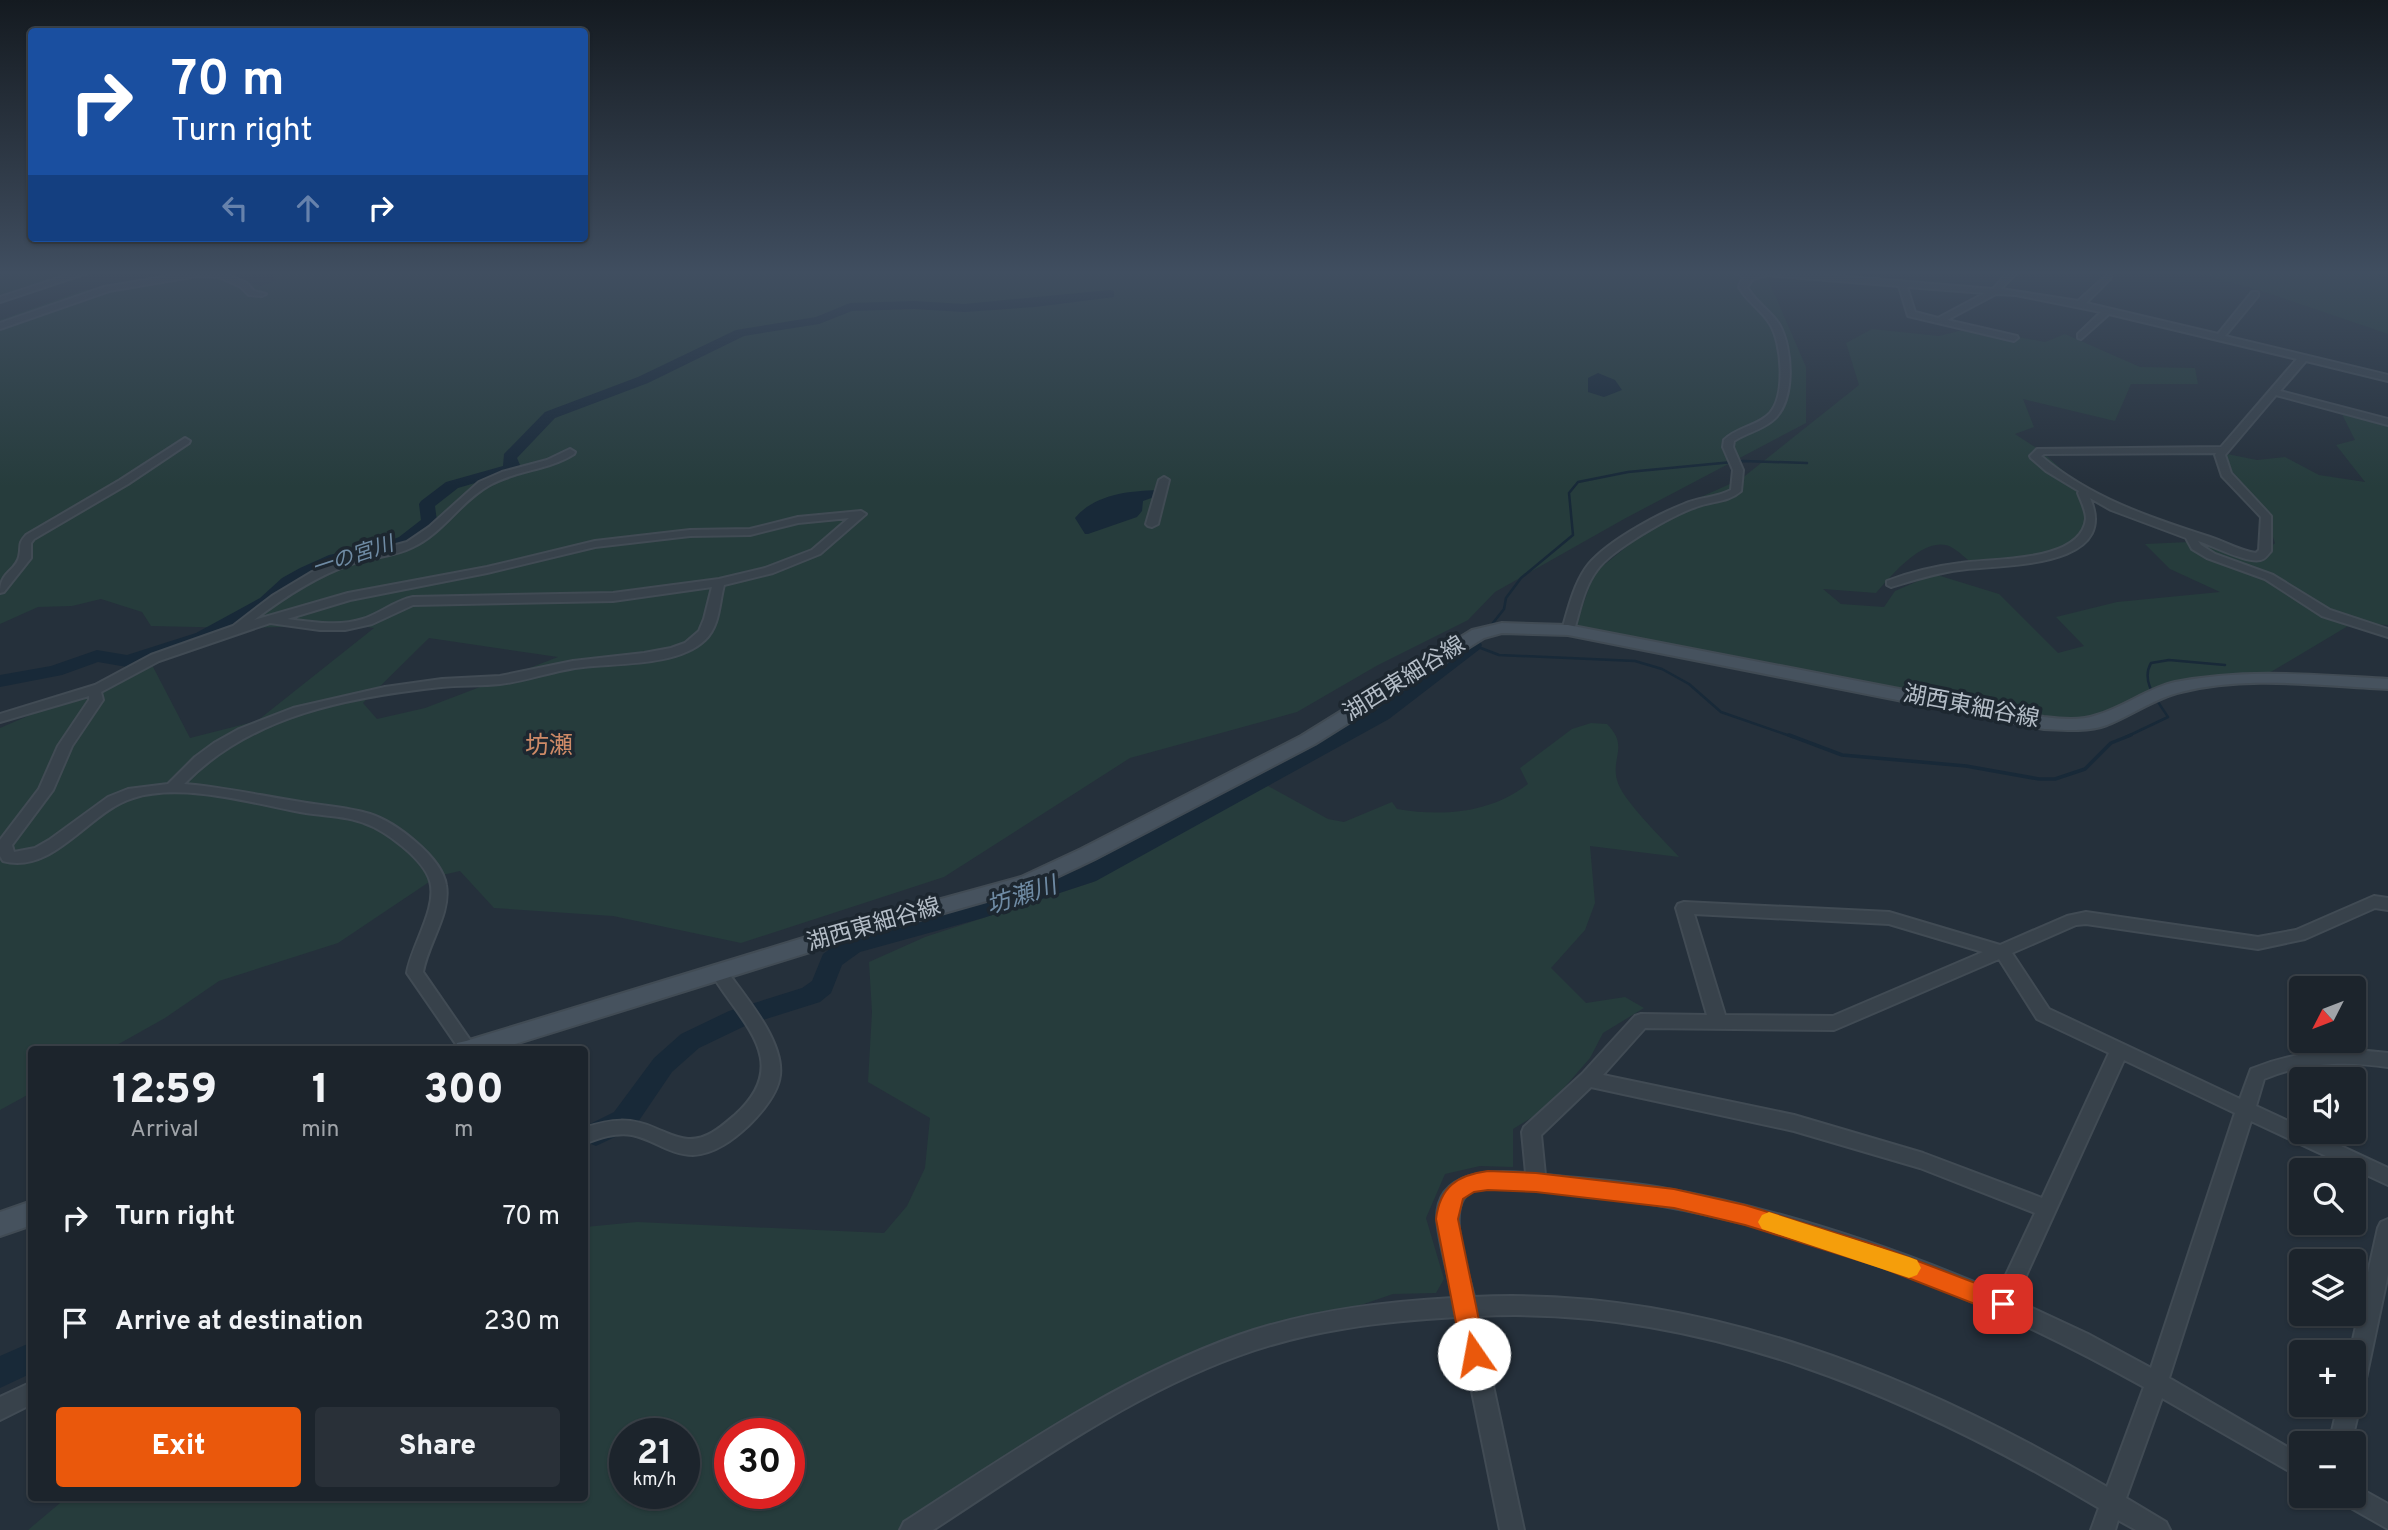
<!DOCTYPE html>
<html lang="en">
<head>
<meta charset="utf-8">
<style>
  :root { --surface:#1c242c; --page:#293038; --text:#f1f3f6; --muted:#a0a4a9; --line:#3a4148; --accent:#ea580c }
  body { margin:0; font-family:Overpass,"Noto Sans JP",sans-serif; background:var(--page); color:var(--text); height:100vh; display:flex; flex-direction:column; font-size:26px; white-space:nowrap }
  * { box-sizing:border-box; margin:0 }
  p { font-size:23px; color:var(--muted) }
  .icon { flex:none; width:38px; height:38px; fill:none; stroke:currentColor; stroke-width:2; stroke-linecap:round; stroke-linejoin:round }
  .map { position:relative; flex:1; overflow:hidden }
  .panel { position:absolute; left:28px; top:1046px; width:560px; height:455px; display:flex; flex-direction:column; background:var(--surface); border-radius:7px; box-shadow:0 2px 5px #0004,0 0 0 2px var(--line) }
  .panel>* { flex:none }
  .hud { position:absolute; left:28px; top:28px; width:560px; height:214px; border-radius:7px; box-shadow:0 2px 5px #0004,0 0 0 2px var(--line); background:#1a4fa0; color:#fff; overflow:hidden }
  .needle { width:46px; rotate:228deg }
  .controls { position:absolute; left:2289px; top:976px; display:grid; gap:14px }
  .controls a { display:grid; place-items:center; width:77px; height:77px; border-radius:7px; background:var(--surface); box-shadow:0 2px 5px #0004,0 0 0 2px var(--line); font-size:35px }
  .speed { position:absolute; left:609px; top:1418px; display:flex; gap:14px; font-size:35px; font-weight:700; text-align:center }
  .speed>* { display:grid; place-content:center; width:91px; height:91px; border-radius:50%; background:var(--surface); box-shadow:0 2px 5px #0004,0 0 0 2px var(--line); line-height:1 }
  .speed small { font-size:18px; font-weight:400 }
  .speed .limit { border:10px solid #d22; background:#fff; color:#111 }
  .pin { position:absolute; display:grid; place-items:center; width:60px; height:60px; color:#fff; margin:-30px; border-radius:14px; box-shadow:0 4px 10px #0006 }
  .me { position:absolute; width:77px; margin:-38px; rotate:348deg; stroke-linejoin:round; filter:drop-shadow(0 0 5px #0008) }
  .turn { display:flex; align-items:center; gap:24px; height:147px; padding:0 28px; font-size:32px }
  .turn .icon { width:91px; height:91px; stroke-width:2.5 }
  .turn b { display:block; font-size:49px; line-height:60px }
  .lanes { display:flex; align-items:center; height:66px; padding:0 28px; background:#0003; justify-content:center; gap:35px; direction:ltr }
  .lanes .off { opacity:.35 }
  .eta { display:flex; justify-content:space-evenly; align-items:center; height:119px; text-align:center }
  .eta b { font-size:42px; font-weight:800; line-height:49px }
  .action { display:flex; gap:14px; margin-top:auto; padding:14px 28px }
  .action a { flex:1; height:80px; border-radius:7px; background:var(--accent); color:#fff; font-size:28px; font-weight:800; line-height:80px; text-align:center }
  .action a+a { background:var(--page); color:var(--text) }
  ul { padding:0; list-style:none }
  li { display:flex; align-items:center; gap:21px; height:105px; padding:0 28px }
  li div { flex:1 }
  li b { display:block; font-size:26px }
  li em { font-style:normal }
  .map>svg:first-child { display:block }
  .green { fill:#263c3c; fill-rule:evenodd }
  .water { fill:#182938 }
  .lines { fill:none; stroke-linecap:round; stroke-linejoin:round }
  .stream-far1 { stroke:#182938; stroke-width:2.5 }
  .stream { stroke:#182938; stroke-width:3.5 }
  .river { fill:#182938; fill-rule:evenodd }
  .minor-casing { stroke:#414b54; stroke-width:4 }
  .tertiary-casing { stroke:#414b54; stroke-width:3 }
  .secondary-casing { stroke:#414b54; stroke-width:4 }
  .minor { fill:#38424b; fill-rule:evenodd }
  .tertiary { fill:#38424b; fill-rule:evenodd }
  .secondary { fill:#46525e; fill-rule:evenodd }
  .route { fill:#ea580c; stroke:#983908; stroke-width:2 }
  .slow { fill:#f59e0b }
  .labels { text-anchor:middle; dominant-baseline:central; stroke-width:7; stroke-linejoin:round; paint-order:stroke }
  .far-water-label { font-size:21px; font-style:italic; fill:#6f8ba4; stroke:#1d2730 }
  .street-label { font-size:23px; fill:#b4bdc7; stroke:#1d2730 }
  .neighbourhood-label { font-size:24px; fill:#ce8a67; stroke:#1d2730 }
  .water-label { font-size:24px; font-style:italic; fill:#6f8ba4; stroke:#1d2730 }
</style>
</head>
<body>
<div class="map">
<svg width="2388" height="1530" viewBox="0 0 2388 1530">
  <rect width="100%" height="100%" fill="#25303b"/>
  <path class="green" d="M0,272H78L0,297Z
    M176,272H216L261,286L276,281L272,272H1760L1751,274L1768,279L1806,367V423L1624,519L1495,592L1468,620L1378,665L1297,712L1130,758L944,877L741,943L613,916L494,908L460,871L438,876L338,943L219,981L165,1018L108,1050H32L31,1093L0,1110V728L151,663L190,738L257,721L374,628L353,625L240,628L151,626L142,612L101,599L72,606L38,607L0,624V320L81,291ZM429,638L558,657L425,708L377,719L363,703Z
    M2193,272H2378L2377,275L2388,282V334L2259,290Z
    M1971,328L2045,342L2065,334L2140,367L2195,368L2198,384H2131L2115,421L2023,399L2034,427L2015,434L2041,451L2086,491V532L2049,556L1973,564C1966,559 1959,551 1951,547C1925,534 1891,576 1876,593L1823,589L1841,604L1884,607L1895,591L1934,574L1999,594L2058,653L2084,646L2056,617L2117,602L2220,592L2170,569L2145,544L2210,541L2262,555L2275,543L2266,516L2240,490L2222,453L2257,460L2285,457L2319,475L2365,482L2336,445L2355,440L2338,406L2388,418V625L2353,623L2269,673L2210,681L2130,707L2055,724L1574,631L1594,573L1672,510L1741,479L1859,385L1846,343L1872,329L1939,336Z
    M1591,723L1607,724C1629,746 1611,757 1617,780C1621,799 1664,840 1679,857L1590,846L1595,903L1585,930L1551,968L1586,1003L1625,997L1644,1008L1603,1033L1590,1058L1563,1089L1534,1116L1513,1129V1167L1480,1166L1445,1174L1426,1218L1444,1279L1436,1293L1393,1294L1262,1339L1157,1381L912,1530H28L66,1498H584L585,1227L637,1222L884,1233L907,1206L925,1168L930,1118L868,1082L872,1012L869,962L925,937L1093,882L1130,856L1214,815L1252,790L1268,786L1328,819L1344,822L1392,802L1397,809C1443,817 1491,813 1528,784L1520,768L1572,729ZM625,1433H684V1493H625ZM730,1433H789V1493H730Z"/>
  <path class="water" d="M1598,373L1615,380L1622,390L1604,397L1588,392V378Z
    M1158,490L1160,495L1143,501L1142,511L1137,517L1088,534H1085L1075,518C1095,494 1129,491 1158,490Z"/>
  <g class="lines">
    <path class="stream-far1" d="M1489,628L1504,609L1506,598L1521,578L1573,535L1569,493L1578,482L1628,472L1743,461L1807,463
      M1477,642L1473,645L1499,655L1635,661L1662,669L1689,684L1721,712L1793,737
      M2126,737L2168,717C2158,701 2140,682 2151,663L2169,660L2225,665"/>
    <path class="stream" d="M1789,735L1842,755L1966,766L2039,779H2055L2085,769L2111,743L2131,735"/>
    <path class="river" d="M1110,290L1114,291V297L1035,307L964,312L914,309L852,311L819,324L744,336L648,383L555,418L517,458L520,465L513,472L458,488L435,506L437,521L411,545L393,552L340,563L312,576L294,586L272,606L210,641L156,660L127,667L98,662L62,675L0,687V675L51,666L97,650L127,655L196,633L260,598L282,578L300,568L329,555L382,544L399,537L421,520L419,504L421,501L446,482L503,466L504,454L545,412L638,377L736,330L816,317L850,303L914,301L964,304Z
      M1473,639L1480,641L1482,645L1480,649L1389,719L1096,881L983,918L860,952L842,965L831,993L820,1002L747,1025L699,1048L672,1072L634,1128L596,1146L586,1142V1126L614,1112L654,1058L681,1034L729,1011L802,988L812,981L823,954L843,939L971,905L1080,869L1375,711L1466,641Z
      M32,1342V1373L0,1388V1356Z"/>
    <defs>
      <path id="minor" d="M77,272H90L0,302V297Z
        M193,272L223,273L247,283L254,291L266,294L262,296L249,295L241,287L219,277L197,276L109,291L0,329V323L104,287Z
        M1759,272H1790L1993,289L2008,272H2017L2001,289L2078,301L2108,274H2111V278L2086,303L2218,334L2252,292H2258V296L2225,336L2388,375V381L2306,361L2280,391L2388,419V425L2276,395L2225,455L2231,473L2271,516V551C2270,552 2265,559 2263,559C2251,566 2212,545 2198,541L2201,545L2215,554L2273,575L2330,610L2388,629V637L2322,616L2265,579L2207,558L2192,549L2186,538L2111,510L2090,498C2121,570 2000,564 1959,570C1936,573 1914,580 1891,587L1887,585V581C1911,572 1936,566 1961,563C1993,558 2081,563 2086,519C2086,510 2081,501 2078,493L2079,491L2046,471L2031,458L2030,456L2037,449L2221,447L2297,359L2109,314L2081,339L2078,338V334L2101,312L2016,295L1996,294L1947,320L2017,336L2018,338L2014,341L1908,316L1899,286L1767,275L1753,279L1747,287C1755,302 1770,310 1779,324C1793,348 1796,402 1772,421C1761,430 1746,433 1734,441L1733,447L1743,470L1741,491C1729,502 1712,501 1696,507C1672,515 1611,550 1597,570C1584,587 1580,610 1574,630L1572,633H1564L1562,630C1568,610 1573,587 1585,569C1602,544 1656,515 1684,504C1699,497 1716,498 1731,490L1733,470L1723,447L1724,440C1737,427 1758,426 1770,413C1786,395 1782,343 1770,324C1762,310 1747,302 1739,287C1741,276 1750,275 1759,272ZM1907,287L1985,293L1938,318L1915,312ZM2216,453L2215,455L2222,476L2261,517L2259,550L2256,553C2240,551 2226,542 2210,537C2151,518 2090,498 2041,456L2044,454Z
        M185,438L190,441L189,443L128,484L34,539L31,543V558L4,592L0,593C0,571 15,572 19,557C22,546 17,545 26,535L120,480Z
        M570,449L575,452L574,454C547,471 515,470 488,486C460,502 443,533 413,547C394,557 371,557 351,564C316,576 283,598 254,620L348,593L487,567L595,541L690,530L750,529L798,517L861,511L866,514L820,554L773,573L724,585C719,603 720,626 705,640C678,666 618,663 583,667C554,670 528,681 500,684C480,686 461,685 441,687C349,697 251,715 184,784C223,787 262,796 301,802C323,806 348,807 370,814C395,822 442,857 446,885C451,914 428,943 423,972L477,1050H460L407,973C411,946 438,908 430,881C424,859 385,830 364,823C347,816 325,816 306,813C255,804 184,782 133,798C89,811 54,875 3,861L0,856V840L39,789L58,746L89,700V696L0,722V714L95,685L151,655L233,626L272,596L312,572L340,560L407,542L429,527L479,482L502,472L547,460ZM849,518L812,550L765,568L719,579L613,593L413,597C394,601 381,613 363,619C339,627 311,622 287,619L350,600L487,573L595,547L690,536L750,535L798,523ZM712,587L704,619L699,631L685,643L671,648L644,653L573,661L500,676L442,679L385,687L293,708L239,729L214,743L195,757L168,784L128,789L108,797L49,840L35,848L14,852L12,845L53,790L72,746L103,700L101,692L159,661L270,623L320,630H345L372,624L413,605L613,601Z
        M1164,477L1169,480L1158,524L1152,527L1148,526L1146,524L1159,480Z
        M2374,896L2388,898V910L2375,908L2305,939L2258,949L2086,924L2076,925L2012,953L2049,1009L2240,1099L2251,1069C2296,1051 2340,1047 2388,1053V1067C2346,1061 2304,1062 2264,1079L2256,1106L2301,1127V1132H2311L2388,1168V1185L2251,1121L2169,1378L2301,1455V1478L2162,1398L2126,1498L2166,1522L2170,1530H2136L2118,1520L2115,1530H2091L2099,1508C1912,1397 1700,1305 1478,1316L1524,1530H1500L1457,1317C1383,1321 1308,1330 1238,1356C1128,1396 1030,1467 933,1530H900L904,1522C1011,1453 1118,1378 1239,1335C1307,1311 1381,1302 1453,1298C1449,1275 1438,1241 1437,1218C1437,1170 1491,1170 1526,1173L1522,1132L1524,1127L1582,1074L1635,1016L1641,1014L1707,1015L1676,908L1678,904L1684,902L1889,912L2000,945L2067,916L2086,912L2258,937L2296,930ZM1694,914L1889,924L1983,952L1833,1016L1725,1015ZM1999,959L2037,1019L2109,1053L2042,1198L1923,1153L1794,1115L1603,1075L1645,1028L1834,1030ZM2124,1060L2235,1113L2151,1368L2088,1334L2015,1300ZM1591,1087L1794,1131L1920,1168L2035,1213L1998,1292C1890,1246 1777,1208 1662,1188C1623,1181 1584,1179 1545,1175L1541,1135ZM1504,1188C1735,1199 1943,1275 2144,1387L2107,1487C1917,1375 1698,1286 1474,1297C1469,1274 1444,1205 1471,1192C1480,1187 1493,1189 1504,1188Z
        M718,965L724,967C743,994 784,1040 780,1075C778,1094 762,1112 749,1125C734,1139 715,1154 693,1155C670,1155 653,1139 632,1135C616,1132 599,1138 584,1144V1128C611,1119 631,1117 657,1129C667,1133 677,1138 688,1139C707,1140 721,1127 735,1115C795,1061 739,1022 710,971L712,967Z
        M2388,1219V1274L2365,1383L2362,1390L2354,1393V1353H2350L2378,1228L2381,1222Z
        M32,1382V1404L0,1420V1397Z
        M2354,1396L2360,1405L2351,1444H2329L2338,1405H2354Z
        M2354,1485L2388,1504V1529L2344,1504L2341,1496H2354Z"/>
      <path id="tertiary" d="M1732,272H1747L1755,277L1750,280Z"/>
      <path id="secondary" d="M1502,623L1568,625L2044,717C2061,719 2080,721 2097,715C2124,707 2148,688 2175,682C2246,668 2316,675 2388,679V689C2320,686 2248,675 2181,692C2155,698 2132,715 2107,725C2088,732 2064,730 2044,729L1568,635L1502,633L1484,638L1315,744L1095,859L1036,887L842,942L496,1050H454L457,1043L466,1041L839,927L1021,877L1081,849L1301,736L1472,630Z
        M32,1201V1225L0,1236V1212Z"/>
    </defs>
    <use href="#minor" class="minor-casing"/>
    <use href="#tertiary" class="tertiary-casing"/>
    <use href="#secondary" class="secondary-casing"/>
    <use href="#minor" class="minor"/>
    <use href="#tertiary" class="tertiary"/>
    <use href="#secondary" class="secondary"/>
  </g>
  <linearGradient id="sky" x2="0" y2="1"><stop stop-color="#141a20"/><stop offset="0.56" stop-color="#404e60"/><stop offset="1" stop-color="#404e60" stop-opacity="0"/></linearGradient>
  <rect width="2388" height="487" fill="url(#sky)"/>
  <path class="route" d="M1488,1171L1536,1173L1674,1189L1745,1205L1881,1247L2012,1297L2015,1304L2012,1312L2003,1315L1880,1267L1745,1225L1674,1208L1536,1192L1488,1190L1474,1192L1463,1199L1458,1219L1486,1354L1483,1362L1474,1366L1466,1362L1462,1354L1436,1219C1440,1187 1457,1175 1488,1171Z"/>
  <path class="slow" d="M1769,1212L1909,1257L1917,1260L1921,1268L1917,1275L1909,1278L1762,1229L1758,1222L1762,1215Z"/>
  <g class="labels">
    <g class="far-water-label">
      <text transform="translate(353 557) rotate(-18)">一の宮川</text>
    </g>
    <g class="street-label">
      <text transform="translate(1405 680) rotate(-32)">湖西東細谷線</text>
      <text transform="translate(1971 708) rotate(11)">湖西東細谷線</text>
      <text transform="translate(874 926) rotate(-16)">湖西東細谷線</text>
    </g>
    <g class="neighbourhood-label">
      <text x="549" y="747">坊瀬</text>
    </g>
    <g class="water-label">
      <text transform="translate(1022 897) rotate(-18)">坊瀬川</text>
    </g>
  </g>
</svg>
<div class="controls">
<a><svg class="needle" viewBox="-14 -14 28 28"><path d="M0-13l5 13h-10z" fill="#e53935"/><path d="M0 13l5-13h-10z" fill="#a0a4a9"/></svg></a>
<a><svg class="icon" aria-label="sound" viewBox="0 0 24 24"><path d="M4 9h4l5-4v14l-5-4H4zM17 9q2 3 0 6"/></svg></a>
<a><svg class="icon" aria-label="search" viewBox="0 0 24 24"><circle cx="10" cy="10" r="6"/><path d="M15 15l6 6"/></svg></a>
<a><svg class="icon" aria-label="layers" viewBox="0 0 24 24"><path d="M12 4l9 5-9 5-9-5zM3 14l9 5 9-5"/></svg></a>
<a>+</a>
<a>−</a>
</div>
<div class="speed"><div>21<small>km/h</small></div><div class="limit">30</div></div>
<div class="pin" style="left:2003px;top:1304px;background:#d93025"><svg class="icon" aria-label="arrive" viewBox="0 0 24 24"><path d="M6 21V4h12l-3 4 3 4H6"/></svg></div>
<svg class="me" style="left:1474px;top:1354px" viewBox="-20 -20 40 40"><circle r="19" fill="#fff"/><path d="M0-13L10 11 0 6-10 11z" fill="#ea580c"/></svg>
<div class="hud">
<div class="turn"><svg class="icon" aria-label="right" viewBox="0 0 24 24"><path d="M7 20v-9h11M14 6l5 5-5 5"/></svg><div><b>70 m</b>Turn right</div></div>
<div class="lanes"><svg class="icon off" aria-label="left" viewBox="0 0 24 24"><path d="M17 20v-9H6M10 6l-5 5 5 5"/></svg><svg class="icon off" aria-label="ahead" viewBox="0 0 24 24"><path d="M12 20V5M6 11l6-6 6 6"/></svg><svg class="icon" aria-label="right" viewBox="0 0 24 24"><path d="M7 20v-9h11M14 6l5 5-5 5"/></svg></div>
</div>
<section class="panel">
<div class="eta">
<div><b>12:59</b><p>Arrival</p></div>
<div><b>1</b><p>min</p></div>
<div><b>300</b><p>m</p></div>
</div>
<ul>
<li><svg class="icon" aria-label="right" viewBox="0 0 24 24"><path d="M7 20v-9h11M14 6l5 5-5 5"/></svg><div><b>Turn right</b></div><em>70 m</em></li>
<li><svg class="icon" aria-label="arrive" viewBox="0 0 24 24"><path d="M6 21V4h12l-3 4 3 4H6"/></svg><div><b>Arrive at destination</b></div><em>230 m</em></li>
</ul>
<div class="action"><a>Exit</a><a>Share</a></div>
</section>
</div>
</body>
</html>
